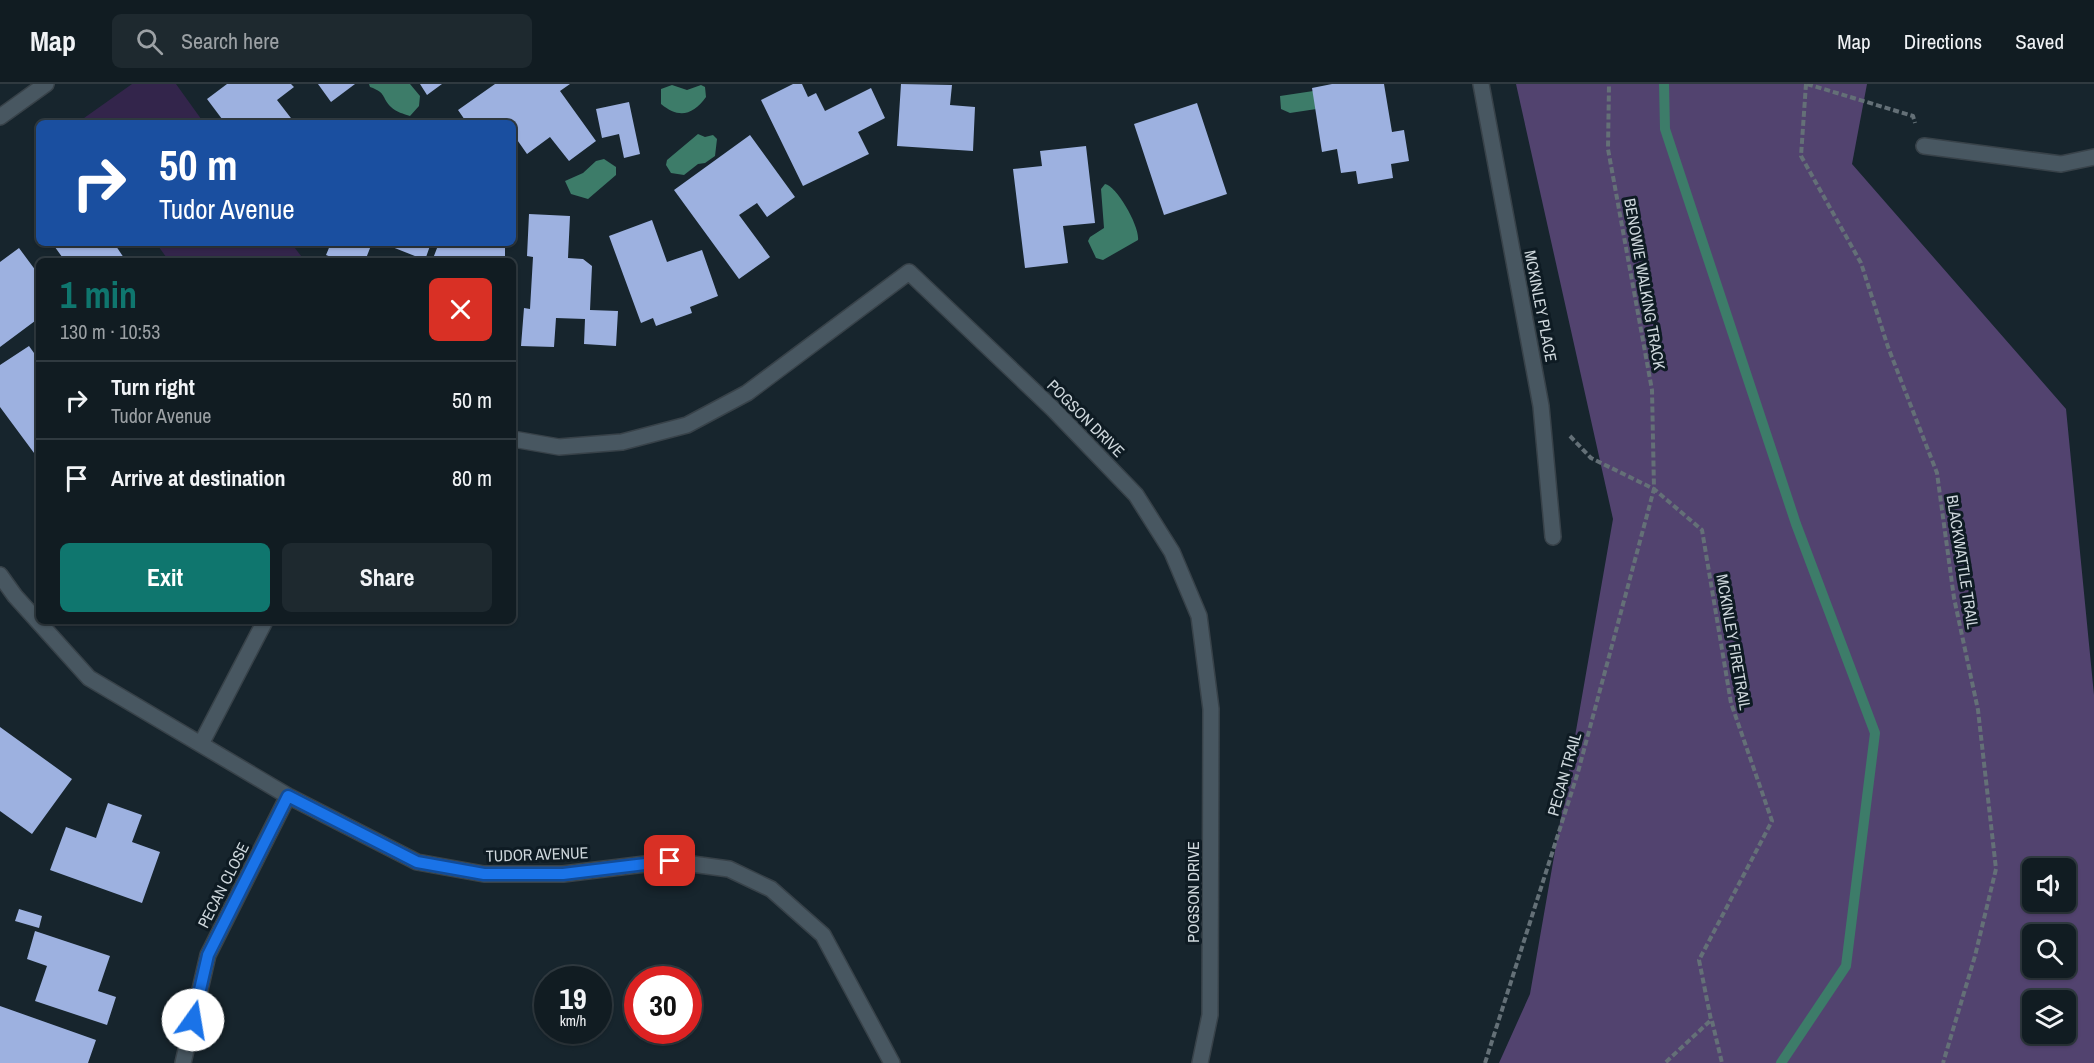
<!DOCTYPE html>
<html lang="en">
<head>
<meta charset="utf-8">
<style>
  :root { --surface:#111c22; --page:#1e292f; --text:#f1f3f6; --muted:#9ca1a5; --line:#303a40; --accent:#0f766e }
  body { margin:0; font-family:"Archivo Narrow",sans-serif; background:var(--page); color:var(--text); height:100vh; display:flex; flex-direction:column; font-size:22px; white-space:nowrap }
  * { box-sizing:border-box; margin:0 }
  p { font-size:20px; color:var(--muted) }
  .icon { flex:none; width:33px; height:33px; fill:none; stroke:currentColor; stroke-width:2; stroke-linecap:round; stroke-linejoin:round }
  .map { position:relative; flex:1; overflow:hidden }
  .details { position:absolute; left:36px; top:174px; width:480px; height:366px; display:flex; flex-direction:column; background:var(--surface); border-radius:9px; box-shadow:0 2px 4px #0004,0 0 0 2px var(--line) }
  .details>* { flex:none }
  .banner { position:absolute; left:36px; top:36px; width:480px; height:126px; border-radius:9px; box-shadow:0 2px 4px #0004,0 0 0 2px var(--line); background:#1a4fa0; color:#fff; overflow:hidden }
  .buttons { position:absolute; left:2022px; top:774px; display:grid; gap:12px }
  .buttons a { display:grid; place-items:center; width:54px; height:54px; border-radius:9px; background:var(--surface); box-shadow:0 2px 4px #0004,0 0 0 2px var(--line); font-size:30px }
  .speed { position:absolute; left:534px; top:882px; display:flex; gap:12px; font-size:30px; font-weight:700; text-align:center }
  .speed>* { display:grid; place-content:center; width:78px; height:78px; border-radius:50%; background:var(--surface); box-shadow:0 2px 4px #0004,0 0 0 2px var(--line); line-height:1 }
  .speed small { font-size:15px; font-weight:400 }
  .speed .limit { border:9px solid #d22; background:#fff; color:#111 }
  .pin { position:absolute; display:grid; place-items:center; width:51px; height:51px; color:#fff; margin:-26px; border-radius:12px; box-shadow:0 3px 9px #0006 }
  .me { position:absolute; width:66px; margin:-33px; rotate:13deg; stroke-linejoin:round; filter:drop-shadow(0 0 4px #0008) }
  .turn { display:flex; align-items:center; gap:21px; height:126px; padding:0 24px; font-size:27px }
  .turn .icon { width:78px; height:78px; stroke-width:2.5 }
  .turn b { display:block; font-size:42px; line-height:51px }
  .round { display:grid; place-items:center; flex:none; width:63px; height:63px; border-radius:9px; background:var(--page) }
  .head { display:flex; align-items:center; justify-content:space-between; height:102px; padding:0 24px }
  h1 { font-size:36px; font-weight:800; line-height:45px; color:var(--accent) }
  .primary-button { display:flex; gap:12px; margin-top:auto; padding:12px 24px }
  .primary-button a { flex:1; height:69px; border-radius:9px; background:var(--accent); color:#fff; font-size:24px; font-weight:800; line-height:69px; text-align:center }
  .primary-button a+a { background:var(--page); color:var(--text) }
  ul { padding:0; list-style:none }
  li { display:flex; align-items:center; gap:18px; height:78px; padding:0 24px; border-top:2px solid var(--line) }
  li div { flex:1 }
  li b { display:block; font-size:22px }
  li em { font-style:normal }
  header { display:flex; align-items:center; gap:36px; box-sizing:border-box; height:84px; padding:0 30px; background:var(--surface); border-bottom:2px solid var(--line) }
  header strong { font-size:28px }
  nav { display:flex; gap:33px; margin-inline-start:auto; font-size:21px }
  .search { width:420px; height:54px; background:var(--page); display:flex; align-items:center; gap:15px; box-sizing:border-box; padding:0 21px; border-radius:9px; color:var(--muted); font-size:22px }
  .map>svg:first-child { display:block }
  .green { fill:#33254b }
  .forest { fill:#52436f; fill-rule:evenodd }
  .water { fill:#3d7c69 }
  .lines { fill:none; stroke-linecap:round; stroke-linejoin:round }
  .stream { stroke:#3d7c69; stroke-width:10 }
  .building { fill:#9db1e0 }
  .minor-casing { stroke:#384249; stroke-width:18 }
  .path { stroke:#647077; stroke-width:4; stroke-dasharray:6 3; stroke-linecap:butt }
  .minor { stroke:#485761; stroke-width:15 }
  .route-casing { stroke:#114b97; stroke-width:15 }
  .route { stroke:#1a73e8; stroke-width:10 }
  .labels { text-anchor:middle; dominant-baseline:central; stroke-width:6; stroke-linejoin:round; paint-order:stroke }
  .street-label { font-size:16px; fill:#ced7dc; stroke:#0e1b23 }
</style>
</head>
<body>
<header>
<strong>Map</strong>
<div class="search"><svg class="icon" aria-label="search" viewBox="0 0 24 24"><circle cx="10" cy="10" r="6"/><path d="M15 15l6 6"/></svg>Search here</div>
<nav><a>Map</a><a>Directions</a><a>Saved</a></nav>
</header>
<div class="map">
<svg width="2094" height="979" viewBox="0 0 2094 979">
  <rect width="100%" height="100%" fill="#17252d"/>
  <path class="green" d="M132,0H176L204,39H77Z
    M156,159H291L305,177H169Z"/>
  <path class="forest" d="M1516,0H1867L1852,80L2066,325L2094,611V979H1499L1530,910L1613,435ZM2032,784H2066V818H2032ZM2032,850H2066V884H2032ZM2032,916H2066V950H2032Z"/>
  <path class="water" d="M369,0H410L420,12L419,22L410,32C404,30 396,28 391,23C381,13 387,9 370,3Z
    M672,1L687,6L701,1L705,3L706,13C693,31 679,35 661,20V5Z
    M1320,6L1323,24L1290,29L1281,25L1280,12Z
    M698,50L705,53L713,51L717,55L715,72L705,79L698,80L684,91L671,89L666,81L667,76Z
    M604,75L616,83V91L588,115L571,110L565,97L583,89L596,77Z
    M1105,100C1117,102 1140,143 1138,156L1103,176L1096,174L1088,157L1090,153L1104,144L1101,105Z"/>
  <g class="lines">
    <path class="stream" d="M1664,0L1665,45L1796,440L1875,649L1846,882L1781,979"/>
  </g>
  <path class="building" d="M227,0H291L294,3L277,16L294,38L225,39L207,15Z
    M318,0H355L331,18Z
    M420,0H442L427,11Z
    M495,0H570L560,7L596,57L569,77L550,53L527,70L513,50V39H467L458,26Z
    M793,0H802L808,13L816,9L825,27L871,4L885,34L858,48L869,70L803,102L761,16Z
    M901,0L952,1L950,21L975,23L973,67L897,62Z
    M1332,0H1384L1392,48L1404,46L1409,77L1391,80L1393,94L1358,100L1356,87L1341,89L1337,65L1322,68L1312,4Z
    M629,18L640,70L624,74L619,50L602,54L596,25Z
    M1197,19L1227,110L1164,131L1134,40Z
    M750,51L795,113L767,133L757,119L739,131L770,173L739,195L674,106Z
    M1086,62L1095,139L1063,142L1068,179L1025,184L1013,85L1042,82L1040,67Z
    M513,103H518L516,135L513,134Z
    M529,130L570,132L568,174L583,175L592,182L590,226L618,227L616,262L584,260L585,235L556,234L554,263L521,262L524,224L530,225L533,173L527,172Z
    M652,136L667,178L702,166L718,212L690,223L692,229L656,242L653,234L641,239L609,152Z
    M52,159H114L126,177H65Z
    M331,159H372L365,177H341L326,171Z
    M382,159H431L425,176Z
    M439,159H505V177H432Z
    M19,164L39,191V234L0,263V178Z
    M29,262L39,276V371L37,373L0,323V281Z
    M0,643L72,695L32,750L0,727Z
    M108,719L142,731L132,758L160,768L142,819L50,786L66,743L96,754Z
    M19,825L42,832L39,844L15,837Z
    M35,847L110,872L98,907L116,913L107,941L35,917L47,882L27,875Z
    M0,922L96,956L88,979H0Z"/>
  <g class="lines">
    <defs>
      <path id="minor" d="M1481,0L1541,322L1553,453
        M0,33L46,0
        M1924,62L2061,80L2094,73
        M513,355L559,363L622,358L687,341L747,309L909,188L1053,325L1136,411L1172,468L1199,532L1211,625L1210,931L1200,979
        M0,491L15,512L89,594L288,712L417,778L484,790H563L670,777L729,785L771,805L823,851L892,979
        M201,660L265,537
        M183,979L208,871L288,712"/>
    </defs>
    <use href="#minor" class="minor-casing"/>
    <path class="path" d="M1806,0L1801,72L1861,179L1888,263L1937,389L1954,514L1978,626L1996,785L1975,872L1943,979
      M1807,0L1913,32L1915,39
      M1570,352L1591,374L1654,405L1702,446L1731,619L1772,737L1699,876L1711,936L1665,979
      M1712,937L1722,979
      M1485,979L1578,688L1654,405L1652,306L1608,65L1609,0"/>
    <use href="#minor" class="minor"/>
  </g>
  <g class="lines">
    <defs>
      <path id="route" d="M193,936L208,871L288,712L417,778L484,790H563L670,777"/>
    </defs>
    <use href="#route" class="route-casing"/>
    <use href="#route" class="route"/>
  </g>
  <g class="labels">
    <g class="street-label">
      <text transform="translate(1645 200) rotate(80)">BENOWIE WALKING TRACK</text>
      <text transform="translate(1541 222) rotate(79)">MCKINLEY PLACE</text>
      <text transform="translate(1086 334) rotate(45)">POGSON DRIVE</text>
      <text transform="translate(1963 478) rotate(81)">BLACKWATTLE TRAIL</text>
      <text transform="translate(1734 558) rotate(80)">MCKINLEY FIRETRAIL</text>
      <text transform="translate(1564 690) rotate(-74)">PECAN TRAIL</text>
      <text transform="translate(537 770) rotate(-2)">TUDOR AVENUE</text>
      <text transform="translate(223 801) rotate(-63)">PECAN CLOSE</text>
      <text transform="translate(1193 808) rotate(-90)">POGSON DRIVE</text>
    </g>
  </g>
</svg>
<div class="buttons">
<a><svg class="icon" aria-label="sound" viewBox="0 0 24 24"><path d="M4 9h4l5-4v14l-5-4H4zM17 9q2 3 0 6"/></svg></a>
<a><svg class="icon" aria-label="search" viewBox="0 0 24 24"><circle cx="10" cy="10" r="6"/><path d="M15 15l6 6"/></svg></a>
<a><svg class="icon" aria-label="layers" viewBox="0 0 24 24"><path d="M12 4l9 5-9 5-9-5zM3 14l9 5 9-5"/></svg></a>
</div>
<div class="speed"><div>19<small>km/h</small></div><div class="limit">30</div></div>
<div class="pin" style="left:670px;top:777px;background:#d93025"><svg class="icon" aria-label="arrive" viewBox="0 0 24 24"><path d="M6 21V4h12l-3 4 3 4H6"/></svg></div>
<svg class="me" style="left:193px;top:936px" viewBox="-20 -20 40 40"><circle r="19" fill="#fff"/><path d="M0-13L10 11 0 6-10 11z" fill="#1a73e8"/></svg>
<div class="banner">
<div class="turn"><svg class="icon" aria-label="right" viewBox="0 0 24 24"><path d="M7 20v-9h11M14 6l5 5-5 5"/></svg><div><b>50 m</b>Tudor Avenue</div></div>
</div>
<section class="details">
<div class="head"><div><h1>1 min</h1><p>130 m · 10:53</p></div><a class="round" style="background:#d93025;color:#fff"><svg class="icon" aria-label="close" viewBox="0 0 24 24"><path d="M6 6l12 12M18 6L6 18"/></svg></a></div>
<ul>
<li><svg class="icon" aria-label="right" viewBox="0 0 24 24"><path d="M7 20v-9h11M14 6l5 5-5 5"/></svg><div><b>Turn right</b><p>Tudor Avenue</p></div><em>50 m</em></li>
<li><svg class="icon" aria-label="arrive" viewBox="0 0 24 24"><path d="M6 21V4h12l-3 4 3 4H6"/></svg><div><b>Arrive at destination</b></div><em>80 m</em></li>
</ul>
<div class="primary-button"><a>Exit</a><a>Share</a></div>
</section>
</div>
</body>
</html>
